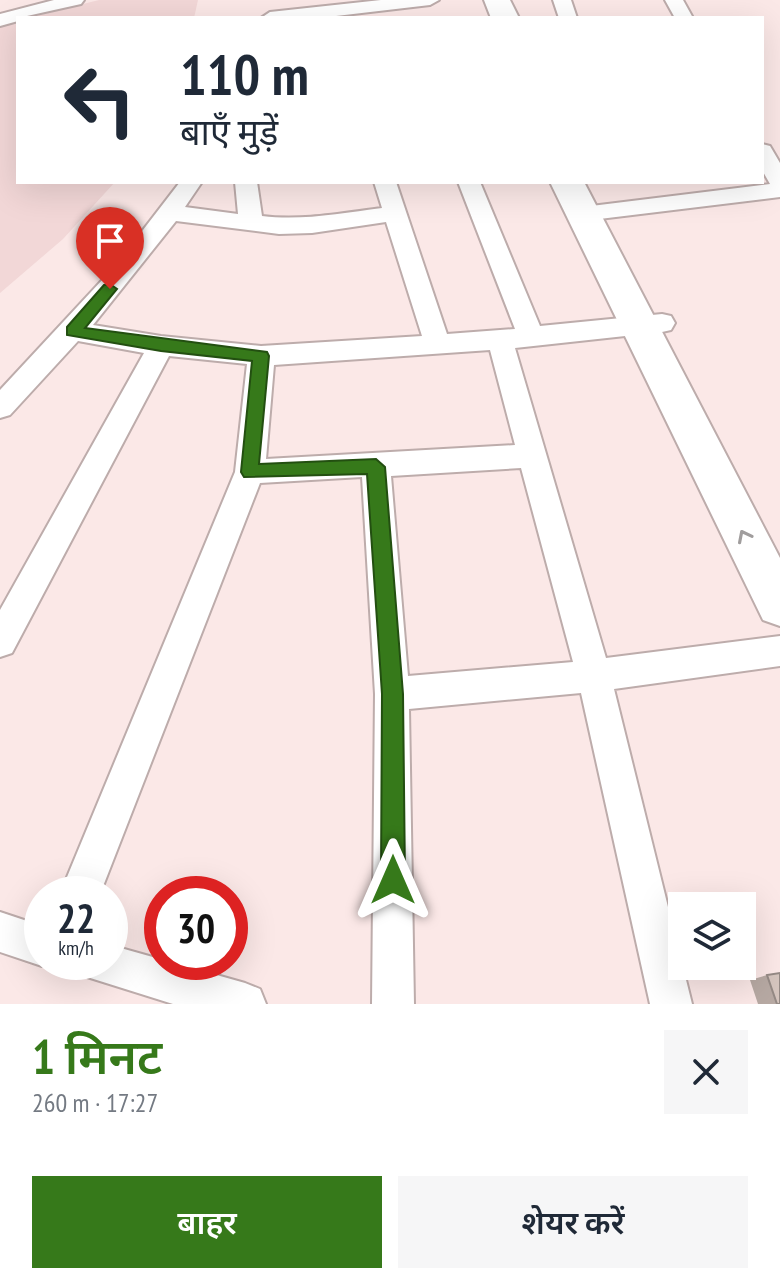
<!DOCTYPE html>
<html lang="hi">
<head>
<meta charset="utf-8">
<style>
  :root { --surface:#fff; --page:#f6f6f7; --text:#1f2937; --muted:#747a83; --accent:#36791a }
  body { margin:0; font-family:"PT Sans Narrow","Noto Sans Devanagari",sans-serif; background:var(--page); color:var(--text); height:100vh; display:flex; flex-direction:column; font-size:30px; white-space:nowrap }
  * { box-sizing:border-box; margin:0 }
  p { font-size:26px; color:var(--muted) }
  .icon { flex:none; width:44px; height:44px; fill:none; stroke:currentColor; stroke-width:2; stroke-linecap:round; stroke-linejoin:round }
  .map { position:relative; height:1004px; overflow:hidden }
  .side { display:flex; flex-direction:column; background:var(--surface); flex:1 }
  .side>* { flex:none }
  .banner { position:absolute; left:16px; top:16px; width:748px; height:168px; border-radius:0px; box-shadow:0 8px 32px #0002; background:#fff; color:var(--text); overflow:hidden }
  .controls { position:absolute; left:668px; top:892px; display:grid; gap:16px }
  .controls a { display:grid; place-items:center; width:88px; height:88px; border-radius:0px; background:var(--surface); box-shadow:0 8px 32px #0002; font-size:40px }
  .speed { position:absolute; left:24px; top:876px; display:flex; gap:16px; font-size:40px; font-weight:700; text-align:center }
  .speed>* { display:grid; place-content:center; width:104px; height:104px; border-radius:50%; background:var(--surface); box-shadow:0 8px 32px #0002; line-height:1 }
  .speed small { font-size:20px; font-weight:400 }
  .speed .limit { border:12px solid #d22; background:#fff; color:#111 }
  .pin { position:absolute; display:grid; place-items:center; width:68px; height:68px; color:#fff; margin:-82px -34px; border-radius:50% 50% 50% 0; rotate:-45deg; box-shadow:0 0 8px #0007 }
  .pin .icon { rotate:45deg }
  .me { position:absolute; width:88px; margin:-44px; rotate:0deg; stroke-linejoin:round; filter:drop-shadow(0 0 6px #0008) }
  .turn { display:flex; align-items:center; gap:28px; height:168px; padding:0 32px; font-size:36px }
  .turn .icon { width:104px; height:104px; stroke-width:2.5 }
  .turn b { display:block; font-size:56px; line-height:68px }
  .round { display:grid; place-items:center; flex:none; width:84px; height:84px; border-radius:0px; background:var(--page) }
  .summary { display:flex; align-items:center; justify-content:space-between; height:136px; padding:0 32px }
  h1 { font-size:48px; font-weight:600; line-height:60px; color:var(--accent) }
  .button { display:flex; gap:16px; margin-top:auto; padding:16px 32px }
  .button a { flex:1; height:92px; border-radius:0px; background:var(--accent); color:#fff; font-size:32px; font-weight:600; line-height:92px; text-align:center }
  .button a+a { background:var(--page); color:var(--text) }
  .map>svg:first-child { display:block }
  .built { fill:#f2d7d7 }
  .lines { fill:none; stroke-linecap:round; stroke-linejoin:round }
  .street-casing { stroke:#bdacab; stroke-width:4 }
  .primary-casing { stroke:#bdacab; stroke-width:4 }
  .street { fill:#fff; fill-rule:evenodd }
  .primary { fill:#fff; fill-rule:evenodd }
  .wall { fill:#b7a9a3 }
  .building { fill:#d5c5be; stroke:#958a85; stroke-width:2 }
  .oneway { stroke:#a09d9d }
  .route { fill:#36791a; stroke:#234f11; stroke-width:2 }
</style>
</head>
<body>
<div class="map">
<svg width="780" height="1004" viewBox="0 0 780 1004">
  <rect width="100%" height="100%" fill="#fbe8e7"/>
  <path class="built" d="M99,0H198L194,18H27Z
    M18,20V182H115L63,239L0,293V25Z"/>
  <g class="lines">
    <defs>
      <path id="street" d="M54,0H84L81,4L18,18V21L0,26V14Z
        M381,0H439L430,5L319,18H261L270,12Z
        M553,0H571L577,18H559Z
        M665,0H683L693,18H675Z
        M762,144L770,146L780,163V197L583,221L575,219L571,214L575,209L583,207L770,184L762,170Z
        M180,182H202L185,207L238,214L235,182H257L262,216C302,221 342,213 382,208L374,182H396L447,334L515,329L458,182H480L540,326L662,314L671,316L675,323L671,330L662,332L515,348L606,658L780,636V666L614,689L692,1004H650L581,693L409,709L414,1004H372L375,694L362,477L260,483L100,894H60L235,472L247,364L169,356L12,653L0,657V610L144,353L78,341L10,415L0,418V390L116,265ZM176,221L279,234L312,233L386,222L422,336L261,346L161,336L93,325ZM490,350L515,445L266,459L274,365ZM521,468L573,662L408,676L391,476Z
        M0,912L42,926V962H52L42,966L0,952Z
        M110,945L245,983L260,989L266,1004H173L84,976L78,962H110Z"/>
      <path id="primary" d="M484,0H510L519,18H491Z
        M550,182H584L780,558V626L763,620Z"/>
    </defs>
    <use href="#street" class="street-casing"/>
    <use href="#primary" class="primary-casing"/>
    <use href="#street" class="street"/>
    <use href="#primary" class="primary"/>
  </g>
  <path class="wall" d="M767,975L780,1004H758L750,980Z"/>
  <path class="building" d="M780,973V1004H777L767,975Z"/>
  <defs><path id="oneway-chevron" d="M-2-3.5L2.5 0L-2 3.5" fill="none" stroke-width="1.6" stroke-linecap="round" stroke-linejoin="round" transform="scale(2)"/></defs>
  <use class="oneway" href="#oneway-chevron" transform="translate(744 536) rotate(-117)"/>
  <path class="route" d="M110,284L117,289L85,328L267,352L269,356L259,464L376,459L385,467L403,694L405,880L401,888L393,892L385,888L381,880L382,694L367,474L244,477L241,472L252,361L161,351L67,335V327L104,285Z"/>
</svg>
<div class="controls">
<a><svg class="icon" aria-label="layers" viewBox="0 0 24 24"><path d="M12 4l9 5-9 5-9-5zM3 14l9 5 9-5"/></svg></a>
</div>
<div class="speed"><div>22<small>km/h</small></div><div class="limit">30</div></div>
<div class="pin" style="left:110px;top:289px;background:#d93025"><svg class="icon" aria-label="arrive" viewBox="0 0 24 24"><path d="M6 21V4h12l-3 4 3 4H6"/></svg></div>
<svg class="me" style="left:393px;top:880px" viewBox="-20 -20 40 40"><path d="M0-17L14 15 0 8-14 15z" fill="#36791a" stroke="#fff" stroke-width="4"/></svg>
<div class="banner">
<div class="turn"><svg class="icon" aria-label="left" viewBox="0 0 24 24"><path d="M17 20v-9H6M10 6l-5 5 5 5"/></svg><div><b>110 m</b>बाएँ मुड़ें</div></div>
</div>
</div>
<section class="side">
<div class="summary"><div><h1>1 मिनट</h1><p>260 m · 17:27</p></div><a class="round"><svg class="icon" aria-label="close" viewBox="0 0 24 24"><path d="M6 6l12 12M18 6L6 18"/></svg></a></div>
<div class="button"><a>बाहर</a><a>शेयर करें</a></div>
</section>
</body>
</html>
